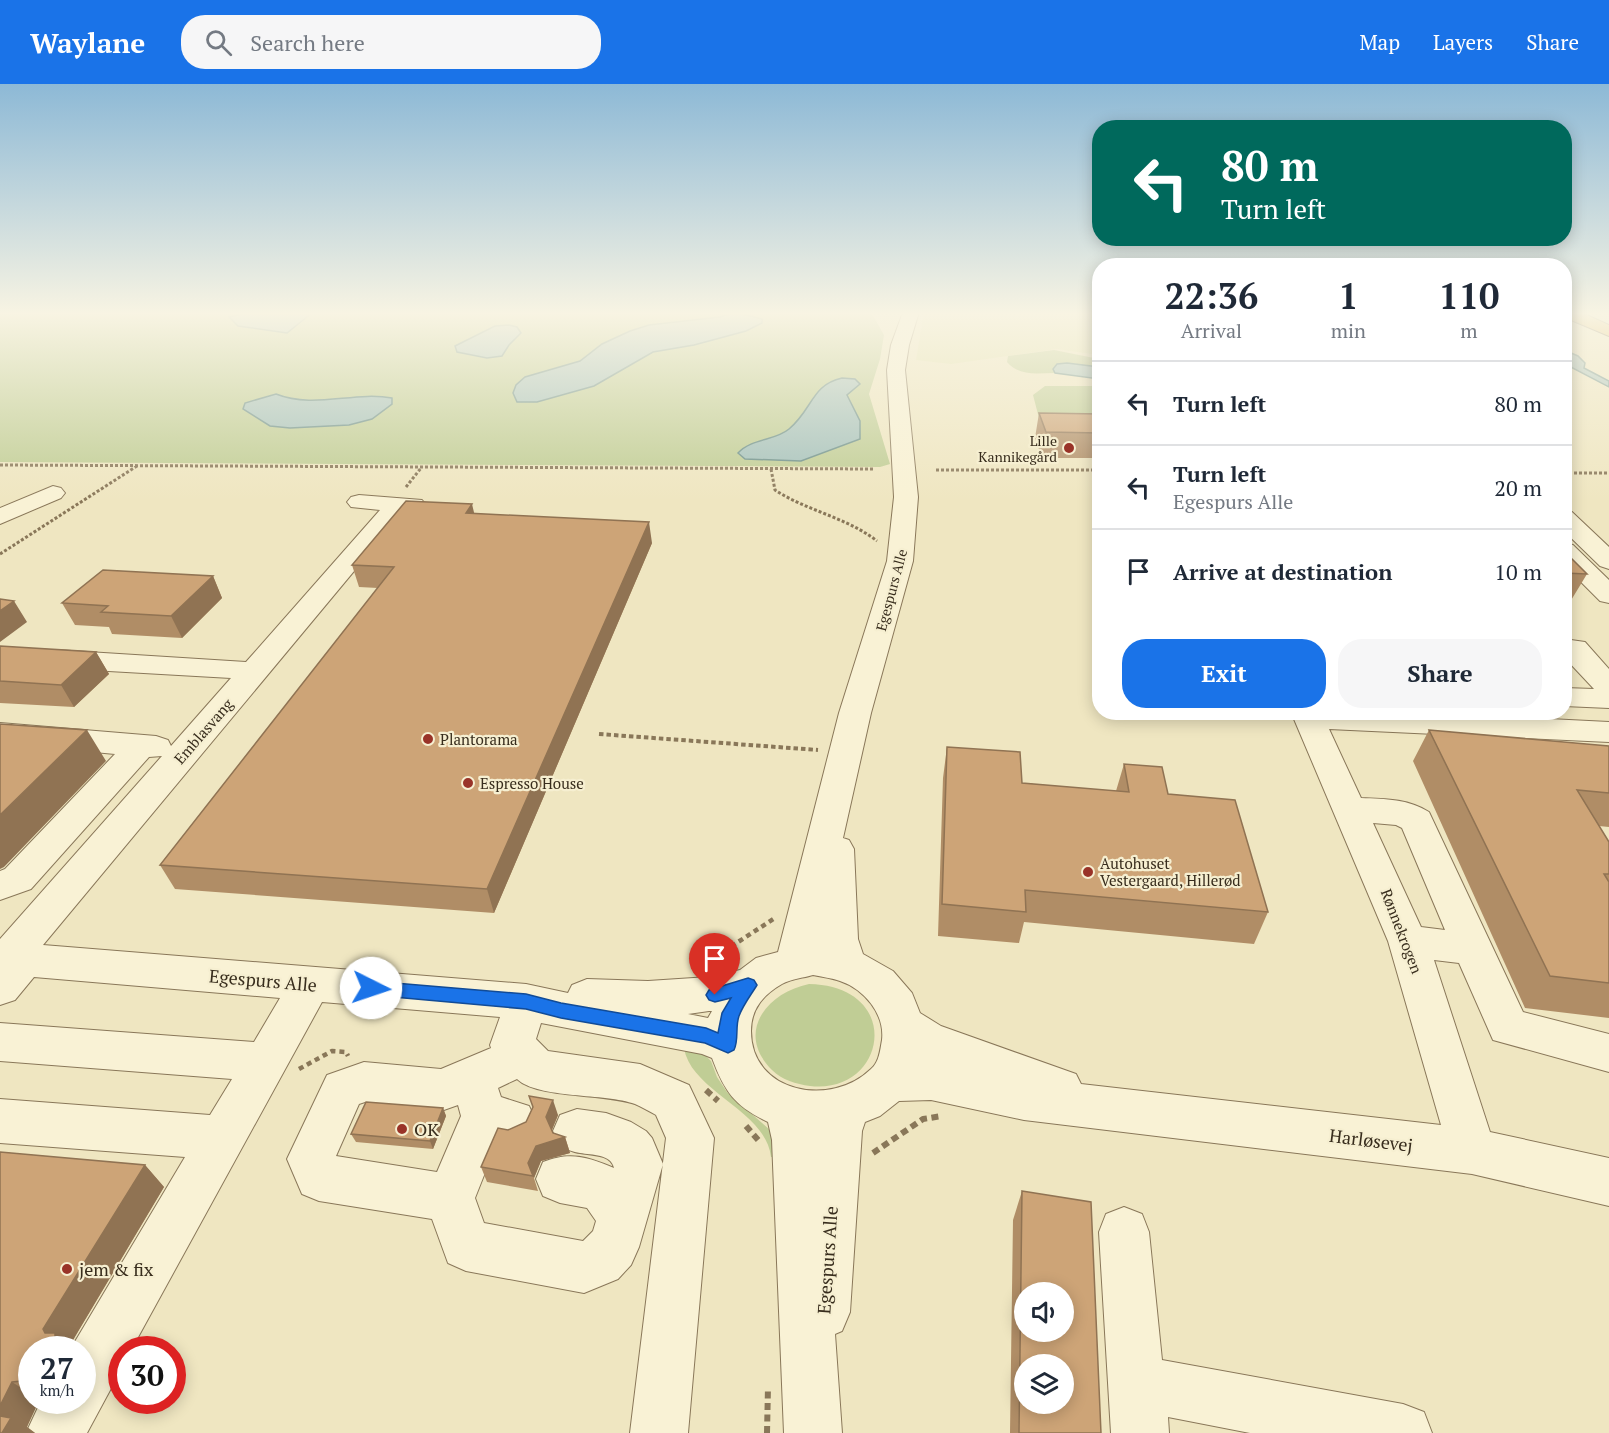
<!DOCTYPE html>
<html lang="en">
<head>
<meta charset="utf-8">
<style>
  :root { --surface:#fff; --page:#f6f6f7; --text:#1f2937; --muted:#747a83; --line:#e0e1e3; --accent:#1a73e8 }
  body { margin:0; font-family:"PT Serif",serif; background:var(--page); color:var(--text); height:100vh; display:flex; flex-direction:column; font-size:22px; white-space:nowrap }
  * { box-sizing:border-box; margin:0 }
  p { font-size:20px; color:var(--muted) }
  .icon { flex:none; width:33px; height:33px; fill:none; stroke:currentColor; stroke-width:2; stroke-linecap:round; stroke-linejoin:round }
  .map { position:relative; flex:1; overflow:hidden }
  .side { position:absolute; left:1092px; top:174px; width:480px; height:462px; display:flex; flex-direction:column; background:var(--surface); border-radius:24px; box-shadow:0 3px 15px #0003 }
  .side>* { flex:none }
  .guide { position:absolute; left:1092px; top:36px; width:480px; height:126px; border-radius:24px; box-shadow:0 3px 15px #0003; background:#00695c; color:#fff; overflow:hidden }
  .fabs { position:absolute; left:1014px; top:1198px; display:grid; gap:12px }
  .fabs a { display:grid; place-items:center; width:60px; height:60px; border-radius:50%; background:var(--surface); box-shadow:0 3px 15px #0003; font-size:30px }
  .speed { position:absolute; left:18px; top:1252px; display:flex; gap:12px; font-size:30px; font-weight:700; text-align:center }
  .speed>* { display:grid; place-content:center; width:78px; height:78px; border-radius:50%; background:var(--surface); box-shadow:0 3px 15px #0003; line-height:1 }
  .speed small { font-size:15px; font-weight:400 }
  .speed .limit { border:9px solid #d22; background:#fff; color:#111 }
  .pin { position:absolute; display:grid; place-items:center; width:51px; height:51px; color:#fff; margin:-62px -26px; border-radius:50% 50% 50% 0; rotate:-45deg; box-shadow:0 0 6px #0007 }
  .pin .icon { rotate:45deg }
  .me { position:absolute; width:66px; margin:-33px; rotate:94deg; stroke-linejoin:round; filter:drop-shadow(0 0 4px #0008) }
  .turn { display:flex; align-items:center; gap:21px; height:126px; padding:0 30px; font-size:27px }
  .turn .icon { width:78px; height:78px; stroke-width:2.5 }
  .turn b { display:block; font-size:42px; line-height:51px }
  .eta { display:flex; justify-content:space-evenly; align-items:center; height:102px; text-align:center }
  .eta b { font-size:36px; font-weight:700; line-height:42px }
  .primary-button { display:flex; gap:12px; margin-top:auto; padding:12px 30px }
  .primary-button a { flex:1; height:69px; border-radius:24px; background:var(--accent); color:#fff; font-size:24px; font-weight:700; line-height:69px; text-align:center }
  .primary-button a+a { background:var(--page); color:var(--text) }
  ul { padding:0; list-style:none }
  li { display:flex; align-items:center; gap:18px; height:84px; padding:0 30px; border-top:2px solid var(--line) }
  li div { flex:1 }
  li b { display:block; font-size:22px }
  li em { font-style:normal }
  header { display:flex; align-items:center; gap:36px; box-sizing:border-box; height:84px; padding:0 30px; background:var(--accent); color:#fff }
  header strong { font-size:28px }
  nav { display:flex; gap:33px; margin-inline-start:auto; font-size:21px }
  .search { width:420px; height:54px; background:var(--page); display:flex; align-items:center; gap:15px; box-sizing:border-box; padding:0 21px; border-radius:24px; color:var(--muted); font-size:22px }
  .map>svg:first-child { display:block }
  .farmland { fill:#e4e2af }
  .green { fill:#c0cd95 }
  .water { fill:#a4c1bc; stroke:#6b8f8a; stroke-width:1.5 }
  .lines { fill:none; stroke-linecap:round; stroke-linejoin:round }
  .minor-casing { stroke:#897759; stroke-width:2 }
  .highway-casing { stroke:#56452d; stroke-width:2 }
  .path-far3 { stroke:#897759; stroke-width:3; stroke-dasharray:3 2; stroke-linecap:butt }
  .path-far2 { stroke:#897759; stroke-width:4; stroke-dasharray:4.5 3; stroke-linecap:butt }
  .path-far1 { stroke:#897759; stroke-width:4.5; stroke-dasharray:5 4; stroke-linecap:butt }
  .path { stroke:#897759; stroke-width:6; stroke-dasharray:7 4.5; stroke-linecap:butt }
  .minor { fill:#f9f2d5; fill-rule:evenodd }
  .highway { fill:#e0b150; fill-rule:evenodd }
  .wall { fill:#b08d66 }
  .shaded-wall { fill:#907353 }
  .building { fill:#cda477; stroke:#907353; stroke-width:1.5; fill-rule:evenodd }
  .route { fill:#1a73e8; stroke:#114b97; stroke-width:1.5 }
  .poi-dot { fill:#993328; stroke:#f6efd1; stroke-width:2 }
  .labels { text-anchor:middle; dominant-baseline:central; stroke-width:4.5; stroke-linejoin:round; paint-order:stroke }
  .far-poi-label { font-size:14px; fill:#382d1d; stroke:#f6efd1; text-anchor:end }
  .far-street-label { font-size:14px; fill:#382d1d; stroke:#f6efd1 }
  .street-label { font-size:15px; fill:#382d1d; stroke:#f6efd1 }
  .poi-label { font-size:15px; fill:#382d1d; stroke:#f6efd1; text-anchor:start }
  .near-street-label { font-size:18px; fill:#382d1d; stroke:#f6efd1 }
  .near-poi-label { font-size:18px; fill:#382d1d; stroke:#f6efd1; text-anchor:start }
</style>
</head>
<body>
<header>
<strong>Waylane</strong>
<div class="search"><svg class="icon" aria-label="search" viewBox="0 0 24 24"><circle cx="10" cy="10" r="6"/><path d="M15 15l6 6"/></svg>Search here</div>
<nav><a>Map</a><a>Layers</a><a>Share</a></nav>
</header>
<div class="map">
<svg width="1609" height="1349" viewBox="0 0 1609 1349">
  <rect width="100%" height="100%" fill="#efe6c1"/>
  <path class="farmland" d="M924,228H1099V271L1057,265L951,280L916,276Z"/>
  <path class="green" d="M0,228H871L884,251L880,275L869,310L890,380L880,383L0,378Z
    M1054,266L1099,275L1100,283L1057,280L1053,285L1055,289C1037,289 1020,293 1007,278L1008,272Z
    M1045,302H1099V340L1040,338L1033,311Z
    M809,900C905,902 887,1011 810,1002C796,1000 782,996 772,986C735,949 766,909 809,900Z
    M684,964L704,970L711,977L717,993L727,1008L770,1046L773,1051L774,1073H771C766,1026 691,1008 684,964Z"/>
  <path class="water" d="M250,228H313L287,249L238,242L229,233Z
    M734,228L762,235V239L746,247L694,261L653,268L594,302L537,318H517L513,309L516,301L525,293L580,277L602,260L630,247L649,241L720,233Z
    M509,241L517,243L521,249L509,261L502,272L487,274L457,268L455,262L495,242Z
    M1564,266L1578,272L1585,279L1584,284L1609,297V303L1565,280Z
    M1067,279L1099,283V295L1055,289L1053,285L1057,280Z
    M842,294L855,295L860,300L847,311L860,337V355L801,377L745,375L738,369C752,354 775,357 789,345C813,325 811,301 842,294Z
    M276,310C314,325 354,307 392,314V320L372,335L349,341L290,344L270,342L243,325L245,319Z"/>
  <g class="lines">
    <defs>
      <path id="minor" d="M903,228H919L909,261L905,286L918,413L913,477L871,629L843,754L849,756L854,765L858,855L863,870L893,887L912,909L920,929L941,942L1076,990L1081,1000L1441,1041L1388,857L1291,628H1404L1609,638V658L1329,645L1361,714C1386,715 1408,715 1429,728L1523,928L1609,950V988L1493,956L1459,879L1434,876L1490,1048L1609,1074V1122L1472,1090L1024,1036L931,1016L899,1017L880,1032L865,1038L862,1047L850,1228L842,1247L835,1250L842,1349H784L772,1056L768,1038C735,1022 725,1009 712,974L702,970L541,939L536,955L548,967L640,980L689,1001L714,1054L688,1349H630L666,1054L656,1031C649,1027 642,1023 635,1020C606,1009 538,1015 517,995L498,1004L501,1013L529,1022L536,1037L529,1052L513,1059L498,1056L475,1114L484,1139L583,1157L593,1147L596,1137L587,1124L560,1119L543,1112L536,1095L543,1078C570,1067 588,1073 614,1084C611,1070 592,1071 580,1069C573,1068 567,1065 560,1063L553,1047L560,1031L577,1025L606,1029L631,1038L646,1047L652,1054L663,1080L639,1163L631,1181L618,1195L584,1209L466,1187L448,1179L432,1135L319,1117L302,1110L287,1075L327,991L364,978L441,985L491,964L490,961L500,933L322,918L131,1266H122V1284L87,1349H26L41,1317H82V1266H70L185,1073L0,1059V1015L210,1031L232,995L0,977V939L254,958L280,914L34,893L15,916L0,921V855L162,672L149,673L31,805L0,816V787L5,785L115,670L0,659V639L156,652L168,656L171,662L231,594L56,584L46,581L41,575L46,569L56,566L246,578L380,426L351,423L347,418L351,413L359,411L422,416L426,421L422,426L404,427L43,861L526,900L568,909L572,901L587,895L648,897L709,893L740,886L756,874L778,868L839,629L887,477L894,413L887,286L891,261ZM1373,739L1396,741L1402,744L1445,846L1421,843ZM813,891C822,893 832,894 840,897C864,905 885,930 882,956C880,967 879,978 871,985C831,1024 751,1009 751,947C751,925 763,911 782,900C791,895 803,894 813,891ZM709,927H712L708,934L688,930ZM365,1018L441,1027L458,1021L461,1032L437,1088L336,1072L359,1020Z
        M53,402L61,404L65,409L61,414L0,440V424Z
        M1564,426L1572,428L1609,463V485L1600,482L1564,447Z
        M1564,459L1573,461L1609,496V519L1600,517L1564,481Z
        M1564,555L1585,558L1609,585V624L1564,622V604L1594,605L1564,573Z
        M1124,1123L1142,1130L1149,1148L1162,1276L1403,1320L1424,1328L1432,1349H1250L1168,1333L1169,1349H1111L1099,1148L1106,1130Z"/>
      <path id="highway" d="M1564,228H1580L1609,241V252L1564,233Z"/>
    </defs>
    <use href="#minor" class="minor-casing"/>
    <use href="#highway" class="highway-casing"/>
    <path class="path-far3" d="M0,381L873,385
      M771,385L775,406C807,427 846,433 877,457
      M936,386H1100
      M1564,389H1609
      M406,403L421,384
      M0,470L137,382"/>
    <path class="path-far2" d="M599,650L818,666"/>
    <path class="path-far1" d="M701,882L775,834
      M299,985L332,967L346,968L348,972"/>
    <path class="path" d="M706,1006L718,1017
      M746,1042L759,1057
      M873,1069L923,1035L942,1032
      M767,1349L768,1303"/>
    <use href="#minor" class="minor"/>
    <use href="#highway" class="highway"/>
  </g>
  <path class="wall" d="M1039,329L1100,330V374H1042L1035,354Z
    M474,430L652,459L494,829L175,805L160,781L378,504L359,503L352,481Z
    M1564,467L1587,490L1570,518H1564Z
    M213,492L222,514L182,554L112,550L109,543L75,541L62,519Z
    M0,562L96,568L109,590L74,623L0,619Z
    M1429,646L1609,662V743L1599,742L1609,758V934L1525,924L1413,677Z
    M947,663L1022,699L1116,707L1124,680L1168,710L1268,828L1254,860L1024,838L1019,859L938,852L943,694Z
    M529,1012L558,1031L552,1046L553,1049L565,1053L570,1069L541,1077L534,1094L538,1107L487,1098L481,1083L508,1046L526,1038L533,1023Z
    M443,1024L446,1032L433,1065L356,1058L351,1050Z
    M0,1068L145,1081L164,1103L70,1261L77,1266H32V1317L27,1343L35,1349H0Z
    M1022,1107L1101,1349H1010L1013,1136Z"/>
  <path class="shaded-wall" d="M472,420L477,441L466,429Z
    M649,438L652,459L494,829L487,805Z
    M213,492L222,514L182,554L171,532Z
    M14,517L27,538L0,558V527Z
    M96,568L109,590L74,623L61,601Z
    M87,646L106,677L4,783L0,785V731Z
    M553,1016L558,1031L551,1048L546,1033Z
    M443,1024L446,1032L433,1065L430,1057Z
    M565,1053L570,1069L541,1077L534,1094L528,1079L536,1062Z
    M145,1081L164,1103L70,1261L77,1266H51L43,1245Z
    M12,1298L32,1311V1317H39L27,1343L35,1349H2L0,1335V1322Z"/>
  <path class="building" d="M1039,329L1100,330V349L1046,348Z
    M406,417L472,420L466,429L649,438L487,805L160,781L394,483L352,481Z
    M1564,467L1587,490L1564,489Z
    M103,486L213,492L171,532L101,528L108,522L62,519Z
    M0,515L14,517L0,527Z
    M0,562L96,568L61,601L0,597Z
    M0,640L87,646L0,731Z
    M1429,646L1609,662V709L1577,706L1609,758V790H1604L1609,798V899L1550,892Z
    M947,663L1020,668L1022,699L1129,708L1124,680L1162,683L1168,710L1235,716L1268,828L1025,806L1026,828L942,820Z
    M529,1012L553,1016L546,1033L553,1049L565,1053L536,1062L528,1079L533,1092L481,1083L498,1044L508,1046L526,1038L533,1023Z
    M366,1018L443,1024L430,1057L351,1050Z
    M0,1068L145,1081L43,1245L45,1249H55V1260L51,1266H32V1296L12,1298L0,1322Z
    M1022,1107L1091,1118L1101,1349H1019ZM1024,1209H1064V1248H1024ZM1024,1281H1064V1320H1024Z
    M0,1332L11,1334L2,1349H0Z"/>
  <linearGradient id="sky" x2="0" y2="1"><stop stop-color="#8db9d6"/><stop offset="0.55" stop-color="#f8f4e3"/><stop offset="1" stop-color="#f8f4e3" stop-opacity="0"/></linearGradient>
  <rect width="1609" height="417" fill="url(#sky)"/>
  <path class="route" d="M748,894L754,896L757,901C751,911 743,921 739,932C735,943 739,956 734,966L728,969L705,959L561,934L526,925L371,911L365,909L362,904L365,899L371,897L526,910L561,919L706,944L718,949L722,929L731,914L715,918L709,916L706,911L709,906Z"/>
  <g class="poi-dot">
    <circle cx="1069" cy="364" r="6"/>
    <circle cx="428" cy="655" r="6"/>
    <circle cx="468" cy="699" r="6"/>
    <circle cx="1088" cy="788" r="6"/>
    <circle cx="402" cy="1045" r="6"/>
    <circle cx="67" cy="1185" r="6"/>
  </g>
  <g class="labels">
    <g class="far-poi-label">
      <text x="1057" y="356">Lille<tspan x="1057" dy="16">Kannikegård</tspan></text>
    </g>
    <g class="far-street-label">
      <text transform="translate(891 506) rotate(-75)">Egespurs Alle</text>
    </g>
    <g class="street-label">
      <text transform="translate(203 647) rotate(-49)">Emblasvang</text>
      <text transform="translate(1402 847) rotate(69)">Rønnekrogen</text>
    </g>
    <g class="poi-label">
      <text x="440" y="655">Plantorama</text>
      <text x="480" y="699">Espresso House</text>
      <text x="1100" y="779">Autohuset<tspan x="1100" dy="17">Vestergaard, Hillerød</tspan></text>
    </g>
    <g class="near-street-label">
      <text transform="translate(263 896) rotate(5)">Egespurs Alle</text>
      <text transform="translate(1371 1056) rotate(7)">Harløsevej</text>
      <text transform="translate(827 1176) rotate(-86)">Egespurs Alle</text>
    </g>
    <g class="near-poi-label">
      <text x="414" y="1045">OK</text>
      <text x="79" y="1185">jem &amp; fix</text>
    </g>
  </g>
</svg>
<div class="fabs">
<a><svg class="icon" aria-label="sound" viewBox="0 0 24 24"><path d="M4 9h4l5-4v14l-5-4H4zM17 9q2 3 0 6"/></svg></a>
<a><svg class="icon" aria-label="layers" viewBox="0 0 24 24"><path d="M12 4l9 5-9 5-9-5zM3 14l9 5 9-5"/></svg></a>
</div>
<div class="speed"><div>27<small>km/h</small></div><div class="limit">30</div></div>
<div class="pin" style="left:715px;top:911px;background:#d93025"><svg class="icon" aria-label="arrive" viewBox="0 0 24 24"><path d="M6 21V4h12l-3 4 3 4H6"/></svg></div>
<svg class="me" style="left:371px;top:904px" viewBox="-20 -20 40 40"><circle r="19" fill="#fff"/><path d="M0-13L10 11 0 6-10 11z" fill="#1a73e8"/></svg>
<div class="guide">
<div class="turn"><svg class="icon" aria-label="left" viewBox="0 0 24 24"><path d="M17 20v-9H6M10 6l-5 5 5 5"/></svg><div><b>80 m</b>Turn left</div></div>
</div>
<section class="side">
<div class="eta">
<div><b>22:36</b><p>Arrival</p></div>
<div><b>1</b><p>min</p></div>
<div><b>110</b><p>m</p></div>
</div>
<ul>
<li><svg class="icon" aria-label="left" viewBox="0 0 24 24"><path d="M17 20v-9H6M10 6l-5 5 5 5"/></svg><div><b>Turn left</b></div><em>80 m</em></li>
<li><svg class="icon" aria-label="left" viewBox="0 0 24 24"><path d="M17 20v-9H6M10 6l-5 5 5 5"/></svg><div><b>Turn left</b><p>Egespurs Alle</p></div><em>20 m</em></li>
<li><svg class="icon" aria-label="arrive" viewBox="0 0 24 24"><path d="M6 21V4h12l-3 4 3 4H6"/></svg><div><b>Arrive at destination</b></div><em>10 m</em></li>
</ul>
<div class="primary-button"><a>Exit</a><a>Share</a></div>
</section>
</div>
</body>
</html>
